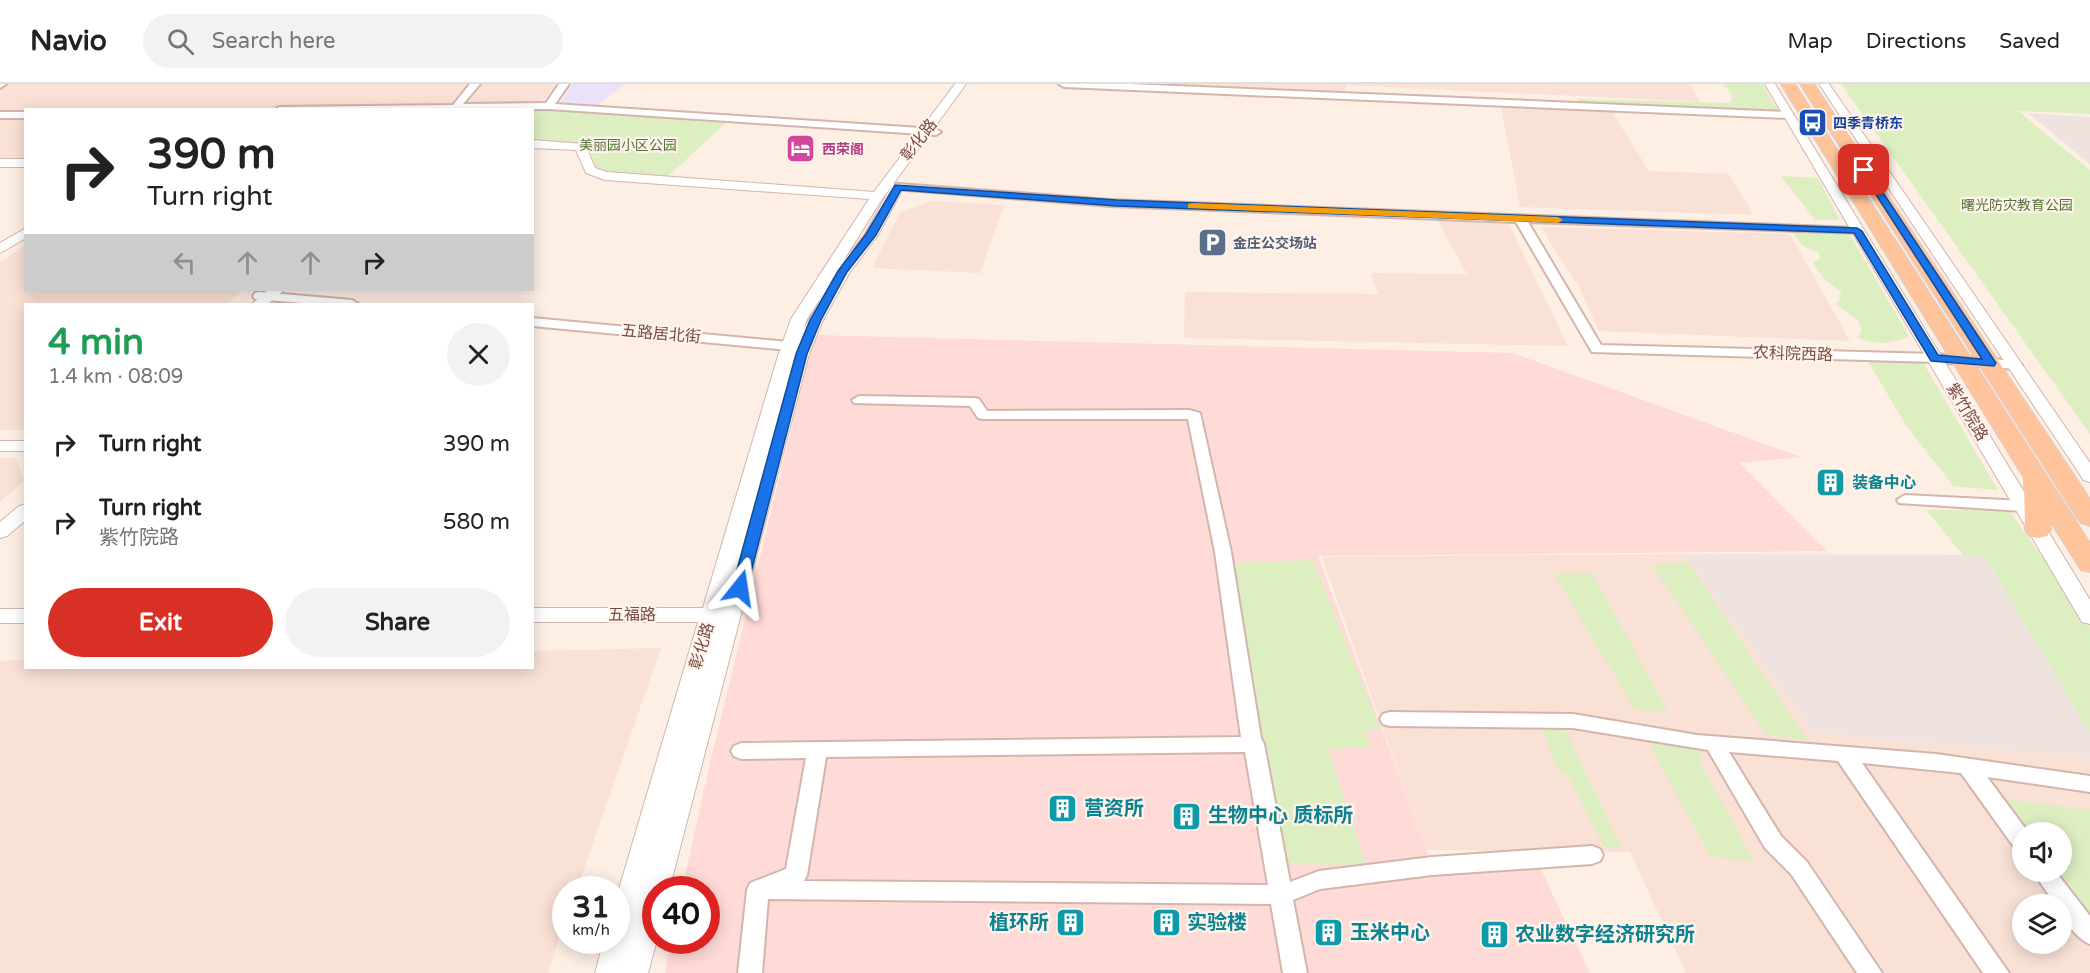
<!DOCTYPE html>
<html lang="en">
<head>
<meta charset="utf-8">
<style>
  :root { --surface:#fff; --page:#f2f2f2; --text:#222; --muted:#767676; --line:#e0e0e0; --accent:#d93025 }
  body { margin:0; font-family:"Varela Round","Noto Sans SC",sans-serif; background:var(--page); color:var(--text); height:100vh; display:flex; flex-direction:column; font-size:22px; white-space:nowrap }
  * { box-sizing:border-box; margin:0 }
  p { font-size:20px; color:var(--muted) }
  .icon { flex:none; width:33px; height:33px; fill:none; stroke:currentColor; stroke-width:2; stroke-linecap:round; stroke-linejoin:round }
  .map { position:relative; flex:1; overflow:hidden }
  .panel { position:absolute; left:24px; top:219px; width:510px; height:366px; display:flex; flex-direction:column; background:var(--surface); border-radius:0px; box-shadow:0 3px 15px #0003 }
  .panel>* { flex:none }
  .hud { position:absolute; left:24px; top:24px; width:510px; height:183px; border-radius:0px; box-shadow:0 3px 15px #0003; background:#fff; color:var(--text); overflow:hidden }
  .tools { position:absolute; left:2012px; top:738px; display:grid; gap:12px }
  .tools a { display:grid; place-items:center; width:60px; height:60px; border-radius:50%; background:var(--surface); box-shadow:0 3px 15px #0003; font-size:30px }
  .speed { position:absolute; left:552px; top:792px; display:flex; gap:12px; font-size:30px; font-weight:700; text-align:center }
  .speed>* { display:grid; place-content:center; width:78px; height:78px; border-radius:50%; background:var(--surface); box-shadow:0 3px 15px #0003; line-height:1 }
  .speed small { font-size:15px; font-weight:400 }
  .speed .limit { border:9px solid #d22; background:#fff; color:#111 }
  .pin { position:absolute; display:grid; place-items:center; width:51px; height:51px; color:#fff; margin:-26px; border-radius:12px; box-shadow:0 3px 9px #0006 }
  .me { position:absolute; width:66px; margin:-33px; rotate:15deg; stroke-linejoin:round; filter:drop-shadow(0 0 4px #0008) }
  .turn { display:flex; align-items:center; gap:21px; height:126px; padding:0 24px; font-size:27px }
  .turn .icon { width:78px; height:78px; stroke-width:2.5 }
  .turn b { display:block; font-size:42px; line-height:51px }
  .lanes { display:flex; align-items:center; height:57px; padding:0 24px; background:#0003; justify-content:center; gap:30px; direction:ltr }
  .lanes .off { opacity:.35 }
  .round { display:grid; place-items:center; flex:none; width:63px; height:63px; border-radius:32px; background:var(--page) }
  .summary { display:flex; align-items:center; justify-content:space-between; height:102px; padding:0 24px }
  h1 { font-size:36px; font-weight:800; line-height:45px; color:#1e9e55 }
  .action { display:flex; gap:12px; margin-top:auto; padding:12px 24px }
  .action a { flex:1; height:69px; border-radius:36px; background:var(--accent); color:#fff; font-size:24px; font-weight:800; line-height:69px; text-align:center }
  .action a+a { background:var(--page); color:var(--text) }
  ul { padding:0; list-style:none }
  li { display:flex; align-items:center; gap:18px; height:78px; padding:0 24px }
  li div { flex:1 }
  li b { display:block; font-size:22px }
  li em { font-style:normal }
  header { display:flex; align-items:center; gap:36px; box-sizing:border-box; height:84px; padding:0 30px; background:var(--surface); border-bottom:2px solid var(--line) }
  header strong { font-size:28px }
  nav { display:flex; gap:33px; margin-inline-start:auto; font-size:21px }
  .search { width:420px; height:54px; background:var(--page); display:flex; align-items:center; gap:15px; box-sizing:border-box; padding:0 21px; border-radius:33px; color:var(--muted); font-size:22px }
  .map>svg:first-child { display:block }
  .residential { fill:#f9e1d5; fill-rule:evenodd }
  .commercial { fill:#ffdbd8 }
  .industrial { fill:#eee3df }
  .education { fill:#ece1fb }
  .green { fill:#ddeec1 }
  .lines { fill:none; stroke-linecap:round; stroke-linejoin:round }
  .minor-casing { stroke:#d4b5ac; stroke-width:4 }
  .tertiary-casing { stroke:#d4b5ac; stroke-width:2 }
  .primary-casing { stroke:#dacdcb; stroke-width:2 }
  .minor { fill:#fff; fill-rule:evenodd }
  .tertiary { fill:#fff; fill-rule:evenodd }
  .primary { fill:#ffc49b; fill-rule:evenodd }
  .route { fill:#1a73e8; stroke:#114b97; stroke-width:1.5 }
  .slow { fill:#f59e0b }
  .labels { text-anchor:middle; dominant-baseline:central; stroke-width:4.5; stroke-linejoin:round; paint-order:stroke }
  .far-transit-label { font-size:14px; font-weight:bold; fill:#164399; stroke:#fff4ed; text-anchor:start }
  .far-park-label { font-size:14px; fill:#577538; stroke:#fff4ed }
  .far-hotel-label { font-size:14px; font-weight:bold; fill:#b23c85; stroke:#fff4ed; text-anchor:start }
  .far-service-label { font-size:14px; font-weight:bold; fill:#4e5e75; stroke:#fff4ed; text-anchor:start }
  .street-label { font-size:16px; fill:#7a4e47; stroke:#fff4ed }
  .culture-label { font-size:16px; font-weight:bold; fill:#0d838f; stroke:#fff4ed; text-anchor:start }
  .near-culture-label { font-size:20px; font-weight:bold; fill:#0d838f; stroke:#fff4ed; text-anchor:start }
</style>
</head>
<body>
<header>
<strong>Navio</strong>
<div class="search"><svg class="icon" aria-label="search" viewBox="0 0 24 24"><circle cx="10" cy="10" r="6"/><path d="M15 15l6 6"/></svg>Search here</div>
<nav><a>Map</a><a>Directions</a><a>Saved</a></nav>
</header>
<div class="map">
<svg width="2090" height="889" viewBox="0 0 2090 889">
  <rect width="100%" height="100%" fill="#feefe4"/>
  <path class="residential" d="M0,0H555L542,19L465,20L459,26H26L25,75H0Z
    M1174,0H1690L1700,18L1346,1L1345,7Z
    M1501,23L1612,28L1649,87L1729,90L1754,131L1520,123Z
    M932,117L1004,121L980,189L872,184L900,128Z
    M1437,136L1508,138L1568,262L1184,254L1185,208L1378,210L1371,189L1467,190Z
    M1542,143L1790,150L1850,257L1599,247L1578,201L1553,164Z
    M25,161L26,206H243L226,220H26L25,346H0V178Z
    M0,374H16L24,397L0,418Z
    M1684,470L1815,649L2090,673V889H1686L1630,768L1426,766L1322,473ZM2022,748H2061V788H2022ZM2022,820H2061V860H2022Z
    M661,564L577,805L566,806L565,838L548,889H0V577L25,576L26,584H532L533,567Z"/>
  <path class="commercial" d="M814,251L1513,269L1801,373L1740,379L1827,467L1318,472L1432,781L1536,775L1590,889H665L670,857L706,856V806L682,805L710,679Z"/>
  <path class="industrial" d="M2028,29L2090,33V80Z
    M1684,470L1984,471L2090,649V673L1814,649Z"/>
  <path class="education" d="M573,0H625L598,21L561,18Z"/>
  <path class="green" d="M1722,0H1766L1763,1L1778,26L1710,27L1580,20L1577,15L1731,19V9Z
    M1841,0H2090V30L2018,27L2090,86V350Z
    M480,25H554L727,38L666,94L610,91L596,84L589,62L533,57L532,26Z
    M1781,92L1818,94L1840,136H1815Z
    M1790,146L1844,147L1851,153L1909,252C1894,260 1872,262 1857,253L1862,247L1859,238L1835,219L1839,217L1841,208L1825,196L1813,179L1820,174L1819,169L1802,161Z
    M1866,274L1921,275L1998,406L1953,402L1906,341Z
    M2008,425L2090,541V649L1984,471H1963L1926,426Z
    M1313,476L1380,644L1364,647L1371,663L1328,665L1366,781L1280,780L1230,479Z
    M1688,478L1808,657L1765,650L1652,481Z
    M1592,489L1668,628L1635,626L1554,490Z
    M1565,644V645L1621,763L1604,764L1568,692L1557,683L1542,646Z
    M1647,656L1692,658L1703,671L1698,675L1755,778L1710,772Z
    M2004,715L2090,726V834L2056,788H2061V748H2028Z"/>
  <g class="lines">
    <defs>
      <path id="minor" d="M0,0H6L0,4Z
        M470,0H480L463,20L546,19L559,0H569L555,20L936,45L941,48L936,51L549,25L275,26L279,23L453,21Z
        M1059,0H1129L1788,28L1793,31L1788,34L1064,3Z
        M0,28H26V34H0Z
        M885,99L1111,116L1857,144L1863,147L1861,149L1528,138L1601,261L1935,270L2015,277L2022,281L2015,285L1935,278L1592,268L1516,138L1111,122L881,104L880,102Z
        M259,208L352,216L358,220H313L255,215L253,212L255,209Z
        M532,234L789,258L796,262L789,266L532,242Z
        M859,312L974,314L979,315L987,327L1189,326L1200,329L1231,468L1261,654L1264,660L1290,798L1319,787L1432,773L1592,762L1600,765L1603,771L1600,777L1592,780L1432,791L1320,805L1293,816L1307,889H1283L1271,820L768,815L762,889H738L747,806L750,799L786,785L806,674L741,675L734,672L731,667L734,662L741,659L1241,653L1215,468L1188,335H983L978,334L970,322L854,319L852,316ZM1245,668L1268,801L804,797L807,791L826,673Z
        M1905,411L2023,417L2031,422L2023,427L1899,419L1897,416Z
        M1390,628L1573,630L1697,651L1936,670L2090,692V708L1987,693L2028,748H2022V766L2014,763L1961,689L1862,679L2009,889H1983L1838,677L1729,668L1781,752L1807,778L1882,889H1857L1791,790L1765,764L1708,666L1573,644L1390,642L1383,640L1380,635L1383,630Z
        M2033,788H2056L2090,832V860C2077,855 2061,835 2061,820H2055Z"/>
      <path id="tertiary" d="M955,0H966L880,118L842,179L865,150L890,105H900L901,108L878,151L850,188L823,236L809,270L669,806H656L657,856L648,889H595L604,856H616V815L698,538H532V524H703L778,272L791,235L869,115L605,96L586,89L576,66L532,64V56L585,60L595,84L607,88L874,108ZM823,210L803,247L807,235Z
        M1765,0H1775L2090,516V540L2082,538L2079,533Z
        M1819,0H1829L2090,379V398L2083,396L2081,392Z
        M0,75H26V83H0Z
        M26,144V154L0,169V159Z
        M268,206H284L268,220H252Z
        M0,357H26V367H0Z
        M26,420V436L7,452L0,454V438L19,422Z
        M0,525H26V539H0Z"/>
      <path id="primary" d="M1781,0H1795L2090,459V488L2081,486L2050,437L2051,446L2047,452L2038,454L2029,452L2025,446L2024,394Z
        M1800,0H1814L2090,415V442L2081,439L2077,434Z"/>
    </defs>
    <use href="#minor" class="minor-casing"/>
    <use href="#tertiary" class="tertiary-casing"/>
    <use href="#primary" class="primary-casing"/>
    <use href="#minor" class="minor"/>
    <use href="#tertiary" class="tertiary"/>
    <use href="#primary" class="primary"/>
  </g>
  <path class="route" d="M1864,83L1868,86L1996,279L1994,282L1931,277L1854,149L1117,122L901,106L876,151L847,188L821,236L807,270L747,504L740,509L732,504L796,270L810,236L838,187L866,150L895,101L1117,116L1857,144L1862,147L1938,271L1982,275L1860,86Z"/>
  <path class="slow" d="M1192,119L1558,133L1563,136L1558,139L1188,124V120Z"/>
  <defs>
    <symbol id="bus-square" viewBox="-11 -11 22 22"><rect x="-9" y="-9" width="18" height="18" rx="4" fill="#1a4fb4" stroke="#fff4ed"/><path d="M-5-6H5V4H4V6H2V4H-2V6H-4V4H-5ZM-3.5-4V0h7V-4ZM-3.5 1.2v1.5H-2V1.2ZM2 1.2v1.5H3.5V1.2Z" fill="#fff"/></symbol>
    <symbol id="hotel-square" viewBox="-11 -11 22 22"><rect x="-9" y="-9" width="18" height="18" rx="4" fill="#d1479c" stroke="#fff4ed"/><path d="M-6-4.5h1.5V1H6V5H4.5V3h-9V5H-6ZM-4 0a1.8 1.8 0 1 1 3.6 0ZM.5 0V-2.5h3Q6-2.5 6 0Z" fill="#fff"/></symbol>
    <symbol id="parking-square" viewBox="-11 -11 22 22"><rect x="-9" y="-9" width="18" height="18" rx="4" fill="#5c6f8a" stroke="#fff4ed"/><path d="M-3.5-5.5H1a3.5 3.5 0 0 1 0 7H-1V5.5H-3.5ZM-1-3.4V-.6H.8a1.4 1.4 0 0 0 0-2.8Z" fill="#fff"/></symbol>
    <symbol id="building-square" viewBox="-11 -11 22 22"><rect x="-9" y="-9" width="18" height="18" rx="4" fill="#0f9aa8" stroke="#fff4ed"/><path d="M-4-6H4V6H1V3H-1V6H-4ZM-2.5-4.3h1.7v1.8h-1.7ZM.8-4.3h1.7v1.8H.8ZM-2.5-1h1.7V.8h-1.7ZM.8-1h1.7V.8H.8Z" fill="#fff"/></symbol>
  </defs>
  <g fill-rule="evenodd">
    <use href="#bus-square" x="1796" y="22" width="33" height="33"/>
    <use href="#hotel-square" x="784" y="48" width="33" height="33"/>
    <use href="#parking-square" x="1196" y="142" width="33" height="33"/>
    <use href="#building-square" x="1814" y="382" width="33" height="33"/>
    <use href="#building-square" x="1046" y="708" width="33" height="33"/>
    <use href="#building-square" x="1170" y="716" width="33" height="33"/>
    <use href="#building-square" x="1054" y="822" width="33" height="33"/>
    <use href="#building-square" x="1150" y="822" width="33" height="33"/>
    <use href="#building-square" x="1312" y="832" width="33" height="33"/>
    <use href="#building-square" x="1478" y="834" width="33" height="33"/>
  </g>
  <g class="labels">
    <g class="far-transit-label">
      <text x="1833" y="39">四季青桥东</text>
    </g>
    <g class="far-park-label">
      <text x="628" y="61">美丽园小区公园</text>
      <text x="2017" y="121">曙光防灾教育公园</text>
    </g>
    <g class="far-hotel-label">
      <text x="822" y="65">西荣阁</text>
    </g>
    <g class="far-service-label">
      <text x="1233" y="159">金庄公交场站</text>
    </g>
    <g class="street-label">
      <text transform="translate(919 56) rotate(-52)">彰化路</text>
      <text transform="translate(661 250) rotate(5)">五路居北街</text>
      <text transform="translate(1793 270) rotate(2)">农科院西路</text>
      <text transform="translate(1967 328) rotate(59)">紫竹院路</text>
      <text x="632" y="531">五福路</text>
      <text transform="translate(702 562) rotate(-73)">彰化路</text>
    </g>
    <g class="culture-label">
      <text x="1852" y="399">装备中心</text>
    </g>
    <g class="near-culture-label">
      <text x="1084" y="725">营资所</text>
      <text x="1208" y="732">生物中心 质标所</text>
      <text x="1049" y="839" text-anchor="end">植环所</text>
      <text x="1187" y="839">实验楼</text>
      <text x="1350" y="849">玉米中心</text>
      <text x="1515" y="851">农业数字经济研究所</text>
    </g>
  </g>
</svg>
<div class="tools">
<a><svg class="icon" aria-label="sound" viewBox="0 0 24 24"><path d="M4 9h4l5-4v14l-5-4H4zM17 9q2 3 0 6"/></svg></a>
<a><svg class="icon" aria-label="layers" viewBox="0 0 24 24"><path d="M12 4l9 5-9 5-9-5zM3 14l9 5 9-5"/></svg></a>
</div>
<div class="speed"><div>31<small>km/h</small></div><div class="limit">40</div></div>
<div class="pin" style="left:1864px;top:86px;background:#d93025"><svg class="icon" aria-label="arrive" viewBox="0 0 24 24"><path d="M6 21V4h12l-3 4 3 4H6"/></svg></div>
<svg class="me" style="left:740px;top:504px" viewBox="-20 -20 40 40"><path d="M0-17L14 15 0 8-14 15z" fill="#1a73e8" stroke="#fff" stroke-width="4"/></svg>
<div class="hud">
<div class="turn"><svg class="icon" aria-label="right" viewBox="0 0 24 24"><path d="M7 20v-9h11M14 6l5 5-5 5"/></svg><div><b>390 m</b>Turn right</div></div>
<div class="lanes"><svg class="icon off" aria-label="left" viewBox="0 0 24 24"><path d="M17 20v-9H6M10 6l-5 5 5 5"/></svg><svg class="icon off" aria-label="ahead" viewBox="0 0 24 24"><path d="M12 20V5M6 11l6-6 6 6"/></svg><svg class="icon off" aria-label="ahead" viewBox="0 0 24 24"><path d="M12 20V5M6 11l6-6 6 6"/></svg><svg class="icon" aria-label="right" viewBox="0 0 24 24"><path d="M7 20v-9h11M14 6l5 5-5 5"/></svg></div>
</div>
<section class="panel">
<div class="summary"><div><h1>4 min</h1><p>1.4 km · 08:09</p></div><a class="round"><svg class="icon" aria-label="close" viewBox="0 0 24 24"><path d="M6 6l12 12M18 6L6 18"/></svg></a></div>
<ul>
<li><svg class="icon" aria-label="right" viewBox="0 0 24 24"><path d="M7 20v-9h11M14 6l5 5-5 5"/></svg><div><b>Turn right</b></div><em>390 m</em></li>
<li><svg class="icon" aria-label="right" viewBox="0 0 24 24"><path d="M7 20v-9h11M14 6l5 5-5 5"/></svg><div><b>Turn right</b><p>紫竹院路</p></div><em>580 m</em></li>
</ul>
<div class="action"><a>Exit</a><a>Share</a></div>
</section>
</div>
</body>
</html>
